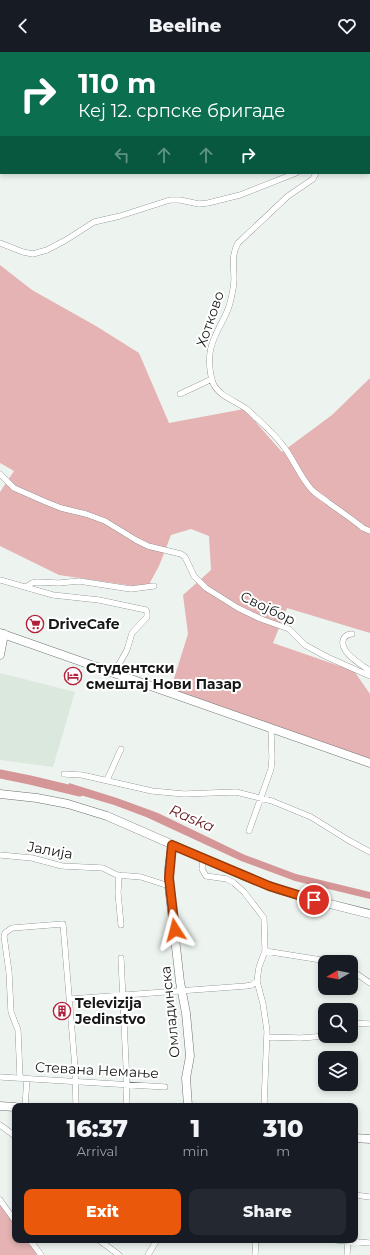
<!DOCTYPE html>
<html lang="en">
<head>
<meta charset="utf-8">
<style>
  :root { --surface:#171b24; --page:#242831; --text:#f1f3f6; --muted:#9ea1a6; --accent:#ea580c }
  body { margin:0; font-family:Montserrat,sans-serif; background:var(--page); color:var(--text); height:100vh; display:flex; flex-direction:column; font-size:15px; white-space:nowrap }
  * { box-sizing:border-box; margin:0 }
  p { font-size:13px; color:var(--muted) }
  .icon { flex:none; width:22px; height:22px; fill:none; stroke:currentColor; stroke-width:2; stroke-linecap:round; stroke-linejoin:round }
  .map { position:relative; flex:1; overflow:hidden }
  .details { position:absolute; left:12px; top:1051px; width:346px; height:140px; display:flex; flex-direction:column; background:var(--surface); border-radius:8px; box-shadow:0 2px 6px #0003 }
  .details>* { flex:none }
  .banner { position:absolute; left:0px; top:0px; width:370px; height:122px; box-shadow:0 2px 6px #0003; background:#0b6e4f; color:#fff; overflow:hidden }
  .needle { width:26px; rotate:261deg }
  .buttons { position:absolute; left:318px; top:903px; display:grid; gap:8px }
  .buttons a { display:grid; place-items:center; width:40px; height:40px; border-radius:8px; background:var(--surface); box-shadow:0 2px 6px #0003; font-size:20px }
  .pin { position:absolute; display:grid; place-items:center; width:34px; height:34px; color:#fff; margin:-17px; border:2px solid #fff; border-radius:50%; box-shadow:0 1px 4px #0007 }
  .me { position:absolute; width:44px; margin:-22px; rotate:351deg; stroke-linejoin:round; filter:drop-shadow(0 0 3px #0008) }
  .turn { display:flex; align-items:center; gap:14px; height:84px; padding:0 12px; font-size:18px }
  .turn .icon { width:52px; height:52px; stroke-width:2.5 }
  .turn b { display:block; font-size:28px; line-height:34px }
  .lanes { display:flex; align-items:center; height:38px; padding:0 12px; background:#0003; justify-content:center; gap:20px; direction:ltr }
  .lanes .off { opacity:.35 }
  .eta { display:flex; justify-content:space-evenly; align-items:center; height:68px; text-align:center }
  .eta b { font-size:24px; font-weight:800; line-height:28px }
  .button { display:flex; gap:8px; margin-top:auto; padding:8px 12px }
  .button a { flex:1; height:46px; border-radius:8px; background:var(--accent); color:#fff; font-size:16px; font-weight:800; line-height:46px; text-align:center }
  .button a+a { background:var(--page); color:var(--text) }
  header { display:flex; justify-content:space-between; align-items:center; height:52px; padding:0 12px; background:var(--surface); font-size:18px; font-weight:800 }
  .map>svg:first-child { display:block }
  .built { fill:#dae8de }
  .green { fill:#e5b3b3 }
  .water { fill:#d59697 }
  .lines { fill:none; stroke-linecap:round; stroke-linejoin:round }
  .river { stroke:#d59697; stroke-width:9 }
  .street-casing { stroke:#6c716d; stroke-width:6 }
  .secondary-casing { stroke:#6c716d; stroke-width:9 }
  .primary-casing { stroke:#6c716d; stroke-width:9 }
  .street { stroke:#fff; stroke-width:5.5 }
  .secondary { stroke:#fff; stroke-width:8 }
  .primary { stroke:#fff; stroke-width:8 }
  .route-casing { stroke:#983908; stroke-width:10 }
  .route { stroke:#ea580c; stroke-width:7 }
  .labels { text-anchor:middle; dominant-baseline:central; stroke-width:4; stroke-linejoin:round; paint-order:stroke }
  .street-label { font-size:14px; fill:#171917; stroke:#fff }
  .poi-label { font-size:14px; font-weight:bold; fill:#171917; stroke:#fff; text-anchor:start }
  .water-label { font-size:15px; font-style:italic; fill:#641a23; stroke:#fff }
</style>
</head>
<body>
<header><svg class="icon" aria-label="back" viewBox="0 0 24 24"><path d="M15 5l-7 7 7 7"/></svg>Beeline<svg class="icon" aria-label="heart" viewBox="0 0 24 24"><path d="M12 20l-8-8c-3-5 5-10 8-4 3-6 11-1 8 4z"/></svg></header>
<div class="map">
<svg width="370" height="1203" viewBox="0 0 370 1203">
  <rect width="100%" height="100%" fill="#edf4ef"/>
  <path class="built" d="M0,621L75,640L53,715L0,708Z"/>
  <path class="green" d="M218,0H370V107H369V1Z
    M0,213L32,238L96,274L139,301L169,371L244,357L282,400L332,363L370,326V581L287,556L273,591L354,619L370,642V707L170,639L188,582L183,543L211,518L209,484L191,477L171,483L159,514L147,536L59,523L0,494V440L14,419L0,411Z
    M0,1153L15,1173V1188H26L38,1203H0Z"/>
  <path class="water" d="M69,731L117,746L158,761L245,803L296,822L370,840V847L295,829L241,809L146,765L114,753L67,739Z"/>
  <g class="lines">
    <path class="river" d="M0,722L30,728L80,740"/>
    <defs>
      <path id="street" d="M148,1V0
        M369,102H370
        M316,121L313,127L288,144L238,191C231,203 234,214 234,227C234,234 232,243 230,251C226,268 212,282 210,301C209,311 210,322 213,331C219,345 237,349 248,358C260,370 274,381 284,395C294,408 300,425 312,438C317,443 323,446 329,451C340,459 352,467 363,476L370,479
        M0,191L23,200L33,202L47,198L66,188L94,170L120,164L170,148H180L199,152L208,151L240,143L296,121
        M180,342L212,327
        M0,422L14,436L46,450L61,456L86,462L105,469L136,488L148,494L181,502L185,505L194,524L206,536L238,556L261,567L289,577L305,593L327,605L370,624
        M0,528L53,543L99,548L146,558L147,561V565L132,581L127,598L114,621
        M26,535L32,531L37,530L59,531L79,529L124,536L131,537L154,534
        M352,582C349,582 346,583 344,586C337,599 362,613 370,619
        M64,722L82,723L152,739L184,742L236,740L272,749L311,765L348,788L370,800
        M107,728L121,697
        M249,779L271,717L272,706L271,677
        M0,803L32,806L62,814L103,816L117,823L141,825L169,834
        M203,806L202,817L206,824L227,827L234,831L244,840L264,866L265,899L259,915L257,929L263,952L267,979L264,1054
        M119,823L118,841L121,873
        M265,899L334,910
        M121,906L127,1033L126,1054
        M351,918L370,931
        M70,947L246,934L252,933L257,929
        M351,971L370,972
        M267,985L300,986L327,984
        M0,1025L165,1035
        M20,1026L18,978L11,960L9,920L4,884L5,881L12,876L63,872L75,1015L76,1054
        M25,1054L27,1027
        M0,1073L15,1084
        M355,1143L370,1145
        M0,1148L15,1169
        M30,1188L41,1203
        M99,1188L119,1203
        M335,1188L370,1191
        M148,1203L157,1188
        M255,1203L256,1188
        M347,1203L348,1189"/>
      <path id="secondary" d="M0,603L4,582
        M0,742L37,746L68,752L107,764L242,823L280,838L326,851L370,862
        M172,793L169,816V834L180,930L186,961L190,1004L186,1026L188,1054
        M0,1054L15,1055
        M355,1086L370,1087"/>
      <path id="primary" d="M0,581L370,711"/>
    </defs>
    <use href="#street" class="street-casing"/>
    <use href="#secondary" class="secondary-casing"/>
    <use href="#primary" class="primary-casing"/>
    <use href="#street" class="street"/>
    <use href="#secondary" class="secondary"/>
    <use href="#primary" class="primary"/>
  </g>
  <g class="lines">
    <defs>
      <path id="route" d="M175,878L169,826L172,793L269,834L314,848"/>
    </defs>
    <use href="#route" class="route-casing"/>
    <use href="#route" class="route"/>
  </g>
  <defs>
    <symbol id="supermarket-ring" viewBox="-11 -11 22 22"><circle r="9.5" fill="#fff" stroke="#b3203a" stroke-width="1.5"/><path d="M-6-5.5h2.5l.6 2H6L4.5 2H-2.5L-4.4-4H-6ZM-1.5 3.2a1.3 1.3 0 1 0 .1 0ZM3 3.2a1.3 1.3 0 1 0 .1 0Z" fill="#b3203a"/></symbol>
    <symbol id="hotel-ring" viewBox="-11 -11 22 22"><circle r="9.5" fill="#fff" stroke="#b3203a" stroke-width="1.5"/><path d="M-6-4.5h1.5V1H6V5H4.5V3h-9V5H-6ZM-4 0a1.8 1.8 0 1 1 3.6 0ZM.5 0V-2.5h3Q6-2.5 6 0Z" fill="#b3203a"/></symbol>
    <symbol id="building-ring" viewBox="-11 -11 22 22"><circle r="9.5" fill="#fff" stroke="#b3203a" stroke-width="1.5"/><path d="M-4-6H4V6H1V3H-1V6H-4ZM-2.5-4.3h1.7v1.8h-1.7ZM.8-4.3h1.7v1.8H.8ZM-2.5-1h1.7V.8h-1.7ZM.8-1h1.7V.8H.8Z" fill="#b3203a"/></symbol>
  </defs>
  <g fill-rule="evenodd">
    <use href="#supermarket-ring" x="25" y="562" width="20" height="20"/>
    <use href="#hotel-ring" x="63" y="614" width="20" height="20"/>
    <use href="#building-ring" x="52" y="949" width="20" height="20"/>
  </g>
  <g class="labels">
    <g class="street-label">
      <text transform="translate(210 267) rotate(-71)">Хотково</text>
      <text transform="translate(268 556) rotate(26)">Својбор</text>
      <text transform="translate(50 798) rotate(10)">Јалија</text>
      <text transform="translate(170 960) rotate(-96)">Омладинска</text>
      <text transform="translate(97 1018) rotate(3)">Стевана Немање</text>
    </g>
    <g class="poi-label">
      <text x="48" y="572">DriveCafe</text>
      <text x="86" y="616">Студентски<tspan x="86" dy="16">смештај Нови Пазар</tspan></text>
      <text x="75" y="951">Televizija<tspan x="75" dy="16">Jedinstvo</tspan></text>
    </g>
    <g class="water-label">
      <text transform="translate(192 766) rotate(23)">Raska</text>
    </g>
  </g>
</svg>
<div class="buttons">
<a><svg class="needle" viewBox="-14 -14 28 28"><path d="M0-13l5 13h-10z" fill="#e53935"/><path d="M0 13l5-13h-10z" fill="#9ea1a6"/></svg></a>
<a><svg class="icon" aria-label="search" viewBox="0 0 24 24"><circle cx="10" cy="10" r="6"/><path d="M15 15l6 6"/></svg></a>
<a><svg class="icon" aria-label="layers" viewBox="0 0 24 24"><path d="M12 4l9 5-9 5-9-5zM3 14l9 5 9-5"/></svg></a>
</div>
<div class="pin" style="left:314px;top:848px;background:#d93025"><svg class="icon" aria-label="arrive" viewBox="0 0 24 24"><path d="M6 21V4h12l-3 4 3 4H6"/></svg></div>
<svg class="me" style="left:175px;top:878px" viewBox="-20 -20 40 40"><path d="M0-17L14 15 0 8-14 15z" fill="#ea580c" stroke="#fff" stroke-width="4"/></svg>
<div class="banner">
<div class="turn"><svg class="icon" aria-label="right" viewBox="0 0 24 24"><path d="M7 20v-9h11M14 6l5 5-5 5"/></svg><div><b>110 m</b>Кеј 12. српске бригаде</div></div>
<div class="lanes"><svg class="icon off" aria-label="left" viewBox="0 0 24 24"><path d="M17 20v-9H6M10 6l-5 5 5 5"/></svg><svg class="icon off" aria-label="ahead" viewBox="0 0 24 24"><path d="M12 20V5M6 11l6-6 6 6"/></svg><svg class="icon off" aria-label="ahead" viewBox="0 0 24 24"><path d="M12 20V5M6 11l6-6 6 6"/></svg><svg class="icon" aria-label="right" viewBox="0 0 24 24"><path d="M7 20v-9h11M14 6l5 5-5 5"/></svg></div>
</div>
<section class="details">
<div class="eta">
<div><b>16:37</b><p>Arrival</p></div>
<div><b>1</b><p>min</p></div>
<div><b>310</b><p>m</p></div>
</div>
<div class="button"><a>Exit</a><a>Share</a></div>
</section>
</div>
</body>
</html>
